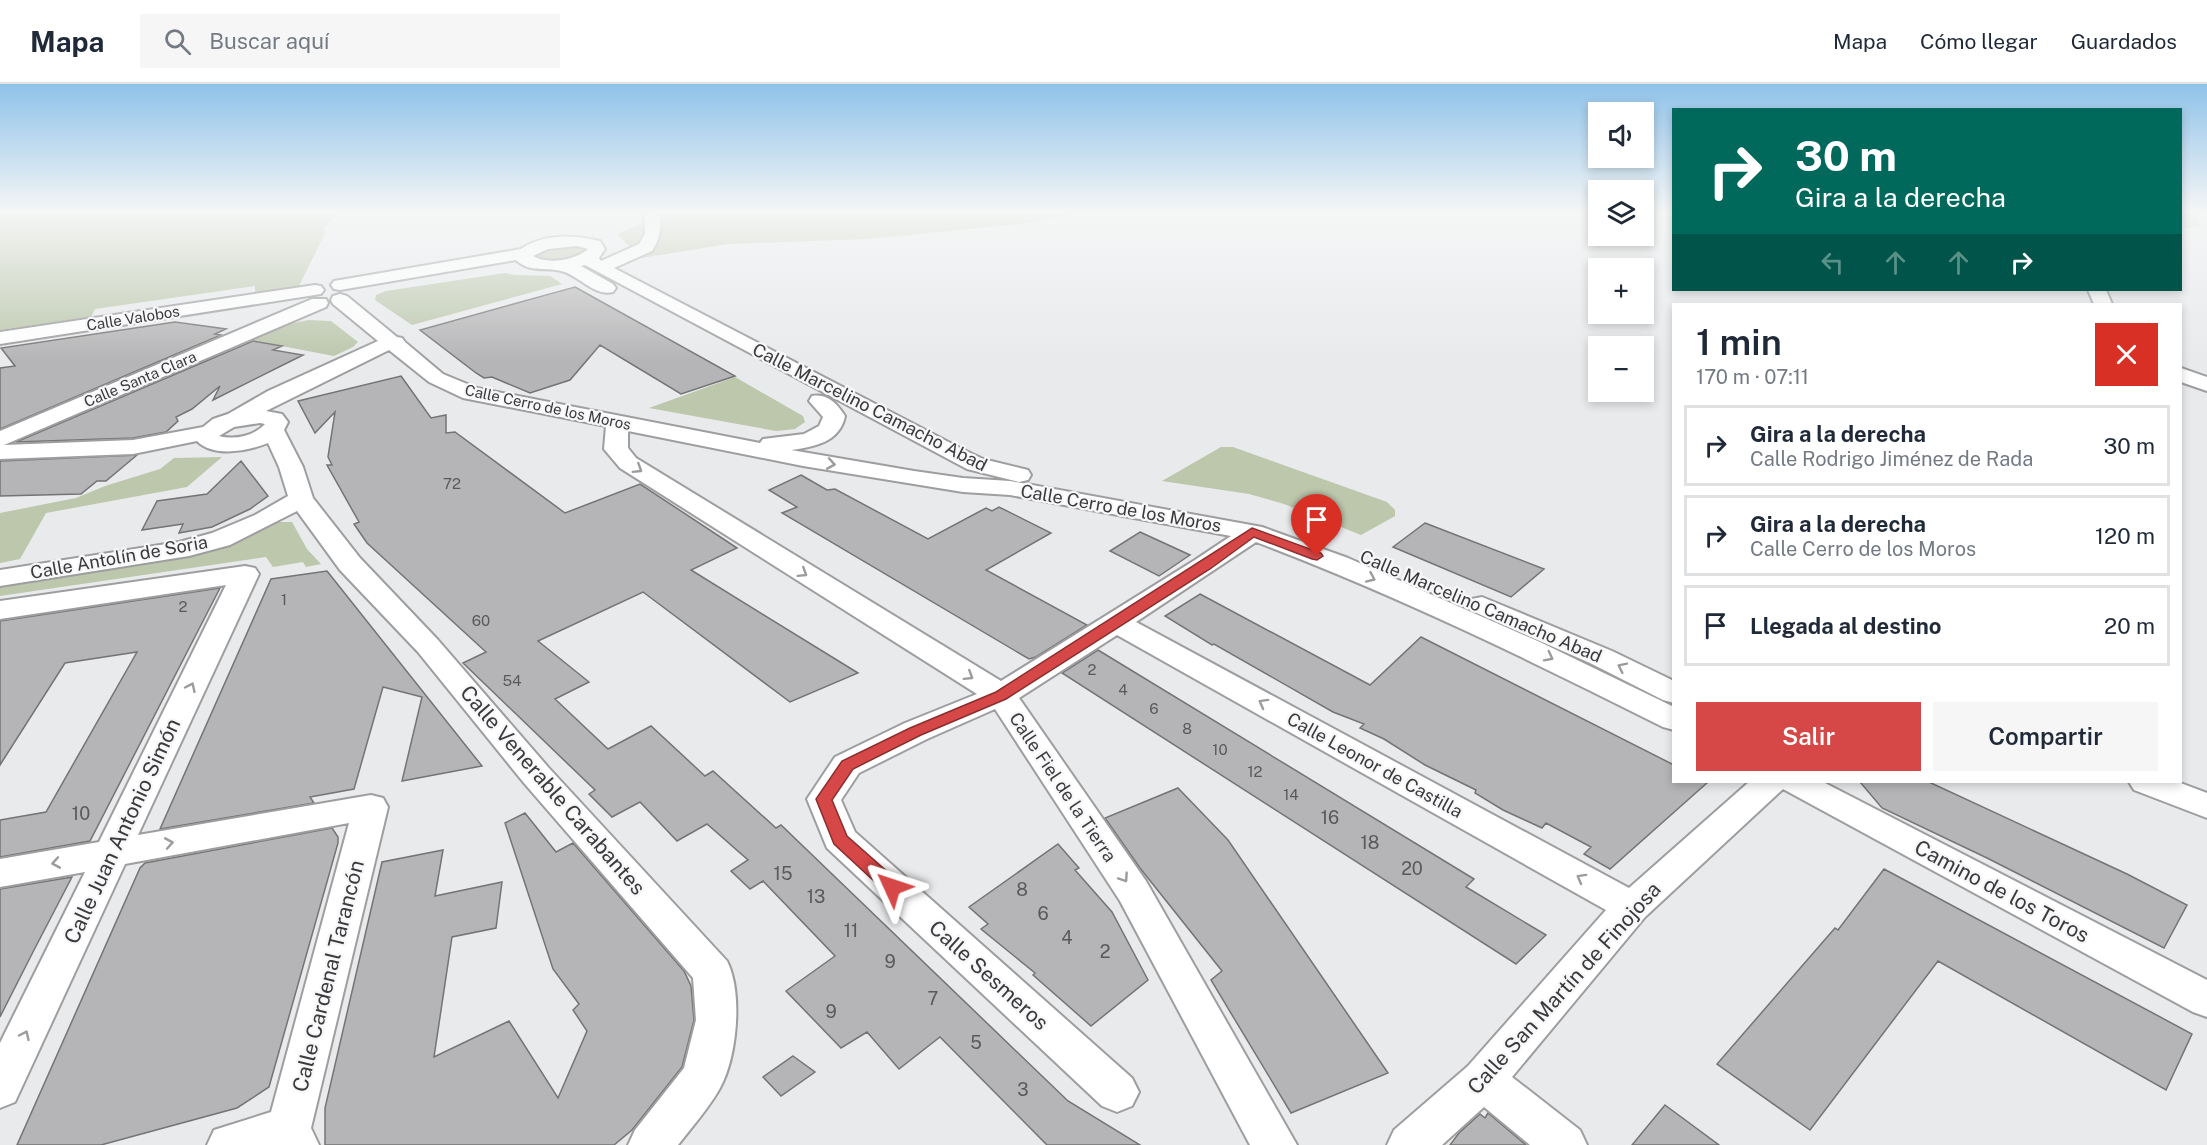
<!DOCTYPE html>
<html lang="es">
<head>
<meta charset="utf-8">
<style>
  :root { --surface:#fff; --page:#f6f6f7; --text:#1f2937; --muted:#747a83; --line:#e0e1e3; --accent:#d64747 }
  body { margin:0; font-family:"Public Sans",sans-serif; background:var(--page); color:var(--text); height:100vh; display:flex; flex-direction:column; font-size:22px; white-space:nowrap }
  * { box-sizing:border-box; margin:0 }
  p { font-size:20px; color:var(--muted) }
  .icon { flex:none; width:33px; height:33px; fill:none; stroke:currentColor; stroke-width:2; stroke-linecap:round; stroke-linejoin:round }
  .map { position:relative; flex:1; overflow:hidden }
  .drawer { position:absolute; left:1672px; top:219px; width:510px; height:480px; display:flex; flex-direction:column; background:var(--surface); border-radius:0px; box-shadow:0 3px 9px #0003 }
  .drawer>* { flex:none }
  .guide { position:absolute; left:1672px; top:24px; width:510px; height:183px; border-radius:0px; box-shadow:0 3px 9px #0003; background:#00695c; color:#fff; overflow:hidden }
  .controls { position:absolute; left:1588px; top:18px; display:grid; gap:12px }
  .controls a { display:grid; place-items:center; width:66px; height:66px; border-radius:0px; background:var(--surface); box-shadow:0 3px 9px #0003; font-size:30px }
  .pin { position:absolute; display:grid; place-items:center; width:51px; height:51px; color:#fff; margin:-62px -26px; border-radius:50% 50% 50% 0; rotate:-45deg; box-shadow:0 0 6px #0007 }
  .pin .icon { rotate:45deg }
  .me { position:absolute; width:66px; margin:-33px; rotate:312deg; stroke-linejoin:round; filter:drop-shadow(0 0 4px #0008) }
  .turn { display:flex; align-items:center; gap:21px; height:126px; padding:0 24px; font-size:27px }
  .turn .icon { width:78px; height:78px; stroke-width:2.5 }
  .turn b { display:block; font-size:42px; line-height:51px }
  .lanes { display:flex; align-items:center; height:57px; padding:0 24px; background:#0003; justify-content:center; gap:30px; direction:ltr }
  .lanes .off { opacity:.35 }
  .round { display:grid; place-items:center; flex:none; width:63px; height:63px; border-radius:0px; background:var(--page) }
  .headline { display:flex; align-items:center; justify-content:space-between; height:102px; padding:0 24px }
  h1 { font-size:36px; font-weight:600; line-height:45px }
  .cta { display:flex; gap:12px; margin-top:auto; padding:12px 24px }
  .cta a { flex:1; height:69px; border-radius:0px; background:var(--accent); color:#fff; font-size:24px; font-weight:600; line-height:69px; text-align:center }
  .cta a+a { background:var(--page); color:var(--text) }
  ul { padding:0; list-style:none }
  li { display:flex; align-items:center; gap:18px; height:81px; margin:0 12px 9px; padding:0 12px; border:3px solid var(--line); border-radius:0px }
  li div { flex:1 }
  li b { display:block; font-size:22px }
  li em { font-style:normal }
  header { display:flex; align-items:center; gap:36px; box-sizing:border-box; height:84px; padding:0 30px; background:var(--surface); border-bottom:2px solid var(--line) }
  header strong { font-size:28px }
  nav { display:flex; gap:33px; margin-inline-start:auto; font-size:21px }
  .search { width:420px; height:54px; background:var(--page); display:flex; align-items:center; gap:15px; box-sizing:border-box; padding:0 21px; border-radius:0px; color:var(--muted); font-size:22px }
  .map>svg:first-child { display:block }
  .green { fill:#bcc7ac }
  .building { fill:#b5b4b6; stroke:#747475; stroke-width:1.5 }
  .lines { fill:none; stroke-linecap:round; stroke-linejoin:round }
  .street-tunnel { stroke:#c6c7c9; stroke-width:18; stroke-dasharray:18 9; stroke-linecap:butt }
  .street-casing { stroke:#9e9ea0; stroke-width:4 }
  .street { fill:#fff; fill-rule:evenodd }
  .oneway { stroke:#9c9c9d }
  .route { fill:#d64747; stroke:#8b2e2e; stroke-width:1.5 }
  .labels { text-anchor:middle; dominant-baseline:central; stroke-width:4.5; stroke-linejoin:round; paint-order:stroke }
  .far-street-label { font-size:15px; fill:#3a3a3b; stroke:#f7f7f9 }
  .number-label { font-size:15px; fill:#59585a }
  .street-label { font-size:18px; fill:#3a3a3b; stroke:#f7f7f9 }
  .near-number-label { font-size:18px; fill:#59585a }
  .near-street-label { font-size:21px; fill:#3a3a3b; stroke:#f7f7f9 }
</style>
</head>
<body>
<header>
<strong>Mapa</strong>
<div class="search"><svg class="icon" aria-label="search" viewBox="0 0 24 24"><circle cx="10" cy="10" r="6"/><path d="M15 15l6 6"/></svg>Buscar aquí</div>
<nav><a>Mapa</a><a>Cómo llegar</a><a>Guardados</a></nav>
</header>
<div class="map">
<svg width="2207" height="1061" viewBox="0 0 2207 1061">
  <rect width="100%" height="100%" fill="#e9eaec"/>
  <path class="green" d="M0,128H339L322,146L326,147L299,202L255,209V202L95,225L91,233L0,246Z
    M668,128H1082L1030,139L867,155L728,160L641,174L617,150Z
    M575,161L581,163L584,168C571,180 548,179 532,173L543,165Z
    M505,189L514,191L550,192L562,200L412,241L375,216L376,211L386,207Z
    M309,236L331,237L358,258L353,263L334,272L250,256L288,240Z
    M735,293L803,332L805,338L795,345L776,347L649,324Z
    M1221,363H1233L1387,418L1395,426V432L1361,451L1284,420L1249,410L1162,397Z
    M222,373L187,403L46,429L20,475L0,479V429L76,414L105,402L160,385L174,374Z
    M278,438H292L307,465L321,480L306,483L303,478L273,483L266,473L0,512V502C94,487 192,481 278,438Z"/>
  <path class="building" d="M575,203L735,292L681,310L600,261L570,296L530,309L492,293L484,294L476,289L420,246Z
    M175,238L226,245L215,250L221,251L0,345V284L15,282L1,264Z
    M253,257L282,262L273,266L303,271L213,316L220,302L192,325L176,333L178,337L166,348L133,354L16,358Z
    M401,292L431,334L446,331V349L455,348L565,429L640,400L737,464L691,486L858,589L790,618L643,508L538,557L589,598L555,615L608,665L651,642L705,692L713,687L776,744L781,741L1068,1017L1140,1061H1047L940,953L899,985L867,948L841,964L786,907L835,872L763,797L750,805L731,787L748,776L707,740L677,757L640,718L612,733L589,710L595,706L463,579L486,568L367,459L354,440L359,438L327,381H332L328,373L335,328L315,349L298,317Z
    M137,371L106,397H97L81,410L0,412V377Z
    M241,377L268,412L250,425L212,443L179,449L183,440L142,446L157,417L207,410Z
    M801,391L827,406L835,405L928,455L986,424L992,427L999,423L1051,449L986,486L1087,541L1036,573L1029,575L782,429L797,423L769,406Z
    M1425,439L1544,485L1511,513L1393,463Z
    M1140,448L1190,471L1159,492L1110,467Z
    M327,487L482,682L402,697L422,613L383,603L354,705L310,713L314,719L160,745L271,495Z
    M220,504L90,757L0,773V736L46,728L137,568L65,579L0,681V537Z
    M1200,510L1370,601L1421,553L1674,681V698H1708L1610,785L1584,770L1591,763L1546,739L1542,744L1503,726L1475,709L1476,706L1425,681L1384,655L1360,644L1364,640L1333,628L1214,560L1212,561L1165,532Z
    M1098,566L1474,795L1466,803L1546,851L1516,880L1062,589Z
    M1860,698H1929L2127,790L2187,821L2164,864L1987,774L1882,724Z
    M1178,704L1228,756L1388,989L1291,1029L1211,896L1222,887L1140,784L1105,734Z
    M525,729L556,768L573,759L684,887L691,902L694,936L682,983L632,1046L614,1061H325V1024L382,778L443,766L435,812L502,798L496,844L452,853L434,973L509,937L558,1014L587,947L573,926L579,920L553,885L505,739Z
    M332,744L338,753V759L269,1003L237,1024L101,1061H17L140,784L145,779Z
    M1058,760L1079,784L1075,786L1112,828L1148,896L1091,942L1033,891L1035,889L981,845L988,840L969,823Z
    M1884,785L2192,950L2166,1006L1938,877L1810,1046L1717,980L1835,844L1838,846Z
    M72,793L34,866L0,933V805Z
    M793,972L815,988L781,1012L763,993Z
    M1665,1021L1719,1061H1632Z
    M1488,1029L1526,1061H1450L1459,1049L1480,1030L1485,1034Z"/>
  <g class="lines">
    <path class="street-tunnel" d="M2181,135L2207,133"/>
    <defs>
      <path id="street" d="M644,128H660C661,144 661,153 652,167L614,184L960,364L983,375L1028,386L1031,391L1028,396L1019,398L967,385L585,181L581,182L613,200L616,204L613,208C594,213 579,191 561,187C545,183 530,189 516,176L340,206L334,205L331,201L334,197L340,196L521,165C545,149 574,151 600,157L605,165L599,174L601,177L639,160L645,150ZM577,162L588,165C576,176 547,181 533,172L548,165Z
        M315,201L321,202L324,206L321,210L0,260V248Z
        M2088,206H2106L2112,220H2094Z
        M340,210L347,212L397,253L402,254L405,258L443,290L477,304L760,359L763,355L804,350L819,342L823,333L809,317L812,312C828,309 837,320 845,332C840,358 814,363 791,366L914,387L963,394L1010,397L1262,443L1348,474L1540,558L1674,623V646L1663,643C1530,576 1396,511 1256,458L1136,538L1629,804L1749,698H1823L2207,896V933L2193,928L1783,705L1645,833L1512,993L1580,1046L1587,1061H1530L1484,1023L1442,1061H1387L1394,1046L1468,982L1606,826L1117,551L1019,614L1146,797L1297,1061H1250L1120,817L995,625L927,655L859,689L841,716L855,748L1132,994L1139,1008L1132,1022L1117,1028L1102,1022L827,764L807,715L835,673L905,639L977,610L620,384L604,365L606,342L463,314L429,298L389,266L266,327L282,330L288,338L284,346L303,383L313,414L360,474L438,556L548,683L727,877C743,909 737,973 720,1004C709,1024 692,1043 678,1061H628L635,1046L684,984L696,936L693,894L524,699L418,568L340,486L297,427L230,461L189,472L0,502V486L179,458L212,449L255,431L288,412L279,383L268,359C248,367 214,374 197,357L133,370L0,375V347L312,215H326L328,219L326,223L4,361L133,356L203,343L213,335L228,330L268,307L378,257L333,220L331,216L333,212ZM260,339L265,340C254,352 235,356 219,352L234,343ZM628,347L803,382L963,408L1010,411L1231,452L1195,476L1001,597L636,374L628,364Z
        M2181,284L2207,293V307L2181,298Z
        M245,482L255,484L259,490L138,751L371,711L383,714L388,723L311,1044L319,1061H207L214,1046L271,1028L349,739L125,780L15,1018L0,1024V959L85,788L0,803V775L99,758L226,501L0,535V517Z
        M1482,513L1612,567L1674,597V619L1663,616L1590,579L1472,527L1468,521L1472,515Z
        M2129,698H2178L2207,709V734L2134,706Z"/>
    </defs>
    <use href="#street" class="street-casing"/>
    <use href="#street" class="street"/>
  </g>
  <defs><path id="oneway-chevron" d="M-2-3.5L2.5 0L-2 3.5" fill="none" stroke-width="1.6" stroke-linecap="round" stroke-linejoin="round" transform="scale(1.5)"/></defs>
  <g class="oneway">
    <use href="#oneway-chevron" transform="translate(831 380) rotate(10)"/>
    <use href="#oneway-chevron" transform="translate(638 385) rotate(32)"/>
    <use href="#oneway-chevron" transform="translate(803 489) rotate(32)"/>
    <use href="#oneway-chevron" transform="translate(1371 494) rotate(24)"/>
    <use href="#oneway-chevron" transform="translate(1549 573) rotate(27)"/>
    <use href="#oneway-chevron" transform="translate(1622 583) rotate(-154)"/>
    <use href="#oneway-chevron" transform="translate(969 592) rotate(32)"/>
    <use href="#oneway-chevron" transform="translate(191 603) rotate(-65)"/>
    <use href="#oneway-chevron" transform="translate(1263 619) rotate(-151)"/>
    <use href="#oneway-chevron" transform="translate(169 759) rotate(-10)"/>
    <use href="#oneway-chevron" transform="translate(56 779) rotate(170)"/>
    <use href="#oneway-chevron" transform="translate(1124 794) rotate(56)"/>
    <use href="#oneway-chevron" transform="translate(1581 794) rotate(-151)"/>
    <use href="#oneway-chevron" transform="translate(25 951) rotate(-65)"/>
  </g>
  <linearGradient id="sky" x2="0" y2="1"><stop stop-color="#8fc2e9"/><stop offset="0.46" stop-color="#f5f6f6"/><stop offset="1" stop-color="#f5f6f6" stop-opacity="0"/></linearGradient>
  <rect width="2207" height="277" fill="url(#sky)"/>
  <path class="route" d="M1252,444L1321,469L1323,472L1317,476L1312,475L1254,453L1210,485L1006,615L921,651L853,685L832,716L847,752L899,798L901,803L899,808L892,810L886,808L834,760L816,715L842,677L910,644L996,608Z"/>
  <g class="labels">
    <g class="far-street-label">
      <text transform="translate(133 234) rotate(-9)">Calle Valobos</text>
      <text transform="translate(140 295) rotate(-23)">Calle Santa Clara</text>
      <text transform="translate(548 323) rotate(12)">Calle Cerro de los Moros</text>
    </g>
    <g class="number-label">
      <text x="452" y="399">72</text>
      <text x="284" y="515">1</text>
      <text x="183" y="522">2</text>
      <text x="481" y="536">60</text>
      <text x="1092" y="585">2</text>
      <text x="512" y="596">54</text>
      <text x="1123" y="605">4</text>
      <text x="1154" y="624">6</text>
      <text x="1187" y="644">8</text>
      <text x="1220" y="665">10</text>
      <text x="1255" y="687">12</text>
      <text x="1291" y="710">14</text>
    </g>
    <g class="street-label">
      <text transform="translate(870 323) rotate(27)">Calle Marcelino Camacho Abad</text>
      <text transform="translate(1121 424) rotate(10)">Calle Cerro de los Moros</text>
      <text transform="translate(119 473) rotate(-10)">Calle Antolín de Soria</text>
      <text transform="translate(1481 522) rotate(23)">Calle Marcelino Camacho Abad</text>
      <text transform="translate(1375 681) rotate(29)">Calle Leonor de Castilla</text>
      <text transform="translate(1063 703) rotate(56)">Calle Fiel de la Tierra</text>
    </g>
    <g class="near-number-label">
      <text x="81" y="729">10</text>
      <text x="1330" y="733">16</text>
      <text x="1370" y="758">18</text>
      <text x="1412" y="784">20</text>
      <text x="783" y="789">15</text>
      <text x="1022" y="805">8</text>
      <text x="816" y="812">13</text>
      <text x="1043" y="829">6</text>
      <text x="851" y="846">11</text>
      <text x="1067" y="853">4</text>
      <text x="1105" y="867">2</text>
      <text x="890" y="877">9</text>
      <text x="933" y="914">7</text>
      <text x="831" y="927">9</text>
      <text x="976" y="958">5</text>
      <text x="1023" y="1005">3</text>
    </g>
    <g class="near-street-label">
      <text transform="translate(553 706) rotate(49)">Calle Venerable Carabantes</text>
      <text transform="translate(122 747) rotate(-65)">Calle Juan Antonio Simón</text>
      <text transform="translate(2002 807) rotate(28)">Camino de los Toros</text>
      <text transform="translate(989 891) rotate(42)">Calle Sesmeros</text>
      <text transform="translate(328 892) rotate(-76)">Calle Cardenal Tarancón</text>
      <text transform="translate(1564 904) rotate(-48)">Calle San Martín de Finojosa</text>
    </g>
  </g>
</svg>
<div class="controls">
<a><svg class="icon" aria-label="sound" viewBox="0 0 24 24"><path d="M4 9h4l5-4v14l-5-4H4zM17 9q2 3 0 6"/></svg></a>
<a><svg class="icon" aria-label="layers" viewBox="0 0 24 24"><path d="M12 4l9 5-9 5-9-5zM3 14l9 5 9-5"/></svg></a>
<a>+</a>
<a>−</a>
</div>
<div class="pin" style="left:1317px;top:472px;background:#d93025"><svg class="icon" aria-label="arrive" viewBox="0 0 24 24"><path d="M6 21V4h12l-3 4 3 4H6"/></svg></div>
<svg class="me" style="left:892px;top:803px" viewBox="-20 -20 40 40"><path d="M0-17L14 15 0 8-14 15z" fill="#d64747" stroke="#fff" stroke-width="4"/></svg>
<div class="guide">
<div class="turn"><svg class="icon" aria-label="right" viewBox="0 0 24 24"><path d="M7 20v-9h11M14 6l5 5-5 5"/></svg><div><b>30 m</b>Gira a la derecha</div></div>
<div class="lanes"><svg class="icon off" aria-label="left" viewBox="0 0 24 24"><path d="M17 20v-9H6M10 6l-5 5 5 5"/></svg><svg class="icon off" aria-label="ahead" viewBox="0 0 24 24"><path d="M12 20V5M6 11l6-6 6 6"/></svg><svg class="icon off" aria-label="ahead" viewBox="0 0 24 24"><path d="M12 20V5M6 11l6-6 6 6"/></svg><svg class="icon" aria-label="right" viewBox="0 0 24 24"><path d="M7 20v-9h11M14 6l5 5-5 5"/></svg></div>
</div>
<section class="drawer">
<div class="headline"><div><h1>1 min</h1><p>170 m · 07:11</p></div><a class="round" style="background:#d93025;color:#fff"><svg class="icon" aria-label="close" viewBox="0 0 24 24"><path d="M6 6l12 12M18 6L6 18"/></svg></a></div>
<ul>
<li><svg class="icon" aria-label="right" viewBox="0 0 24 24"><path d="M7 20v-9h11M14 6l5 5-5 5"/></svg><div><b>Gira a la derecha</b><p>Calle Rodrigo Jiménez de Rada</p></div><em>30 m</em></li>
<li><svg class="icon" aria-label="right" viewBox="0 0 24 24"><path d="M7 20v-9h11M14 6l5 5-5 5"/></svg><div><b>Gira a la derecha</b><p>Calle Cerro de los Moros</p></div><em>120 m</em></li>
<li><svg class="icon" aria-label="arrive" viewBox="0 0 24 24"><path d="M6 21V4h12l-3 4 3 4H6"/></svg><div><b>Llegada al destino</b></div><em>20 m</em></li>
</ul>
<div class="cta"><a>Salir</a><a>Compartir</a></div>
</section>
</div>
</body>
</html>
